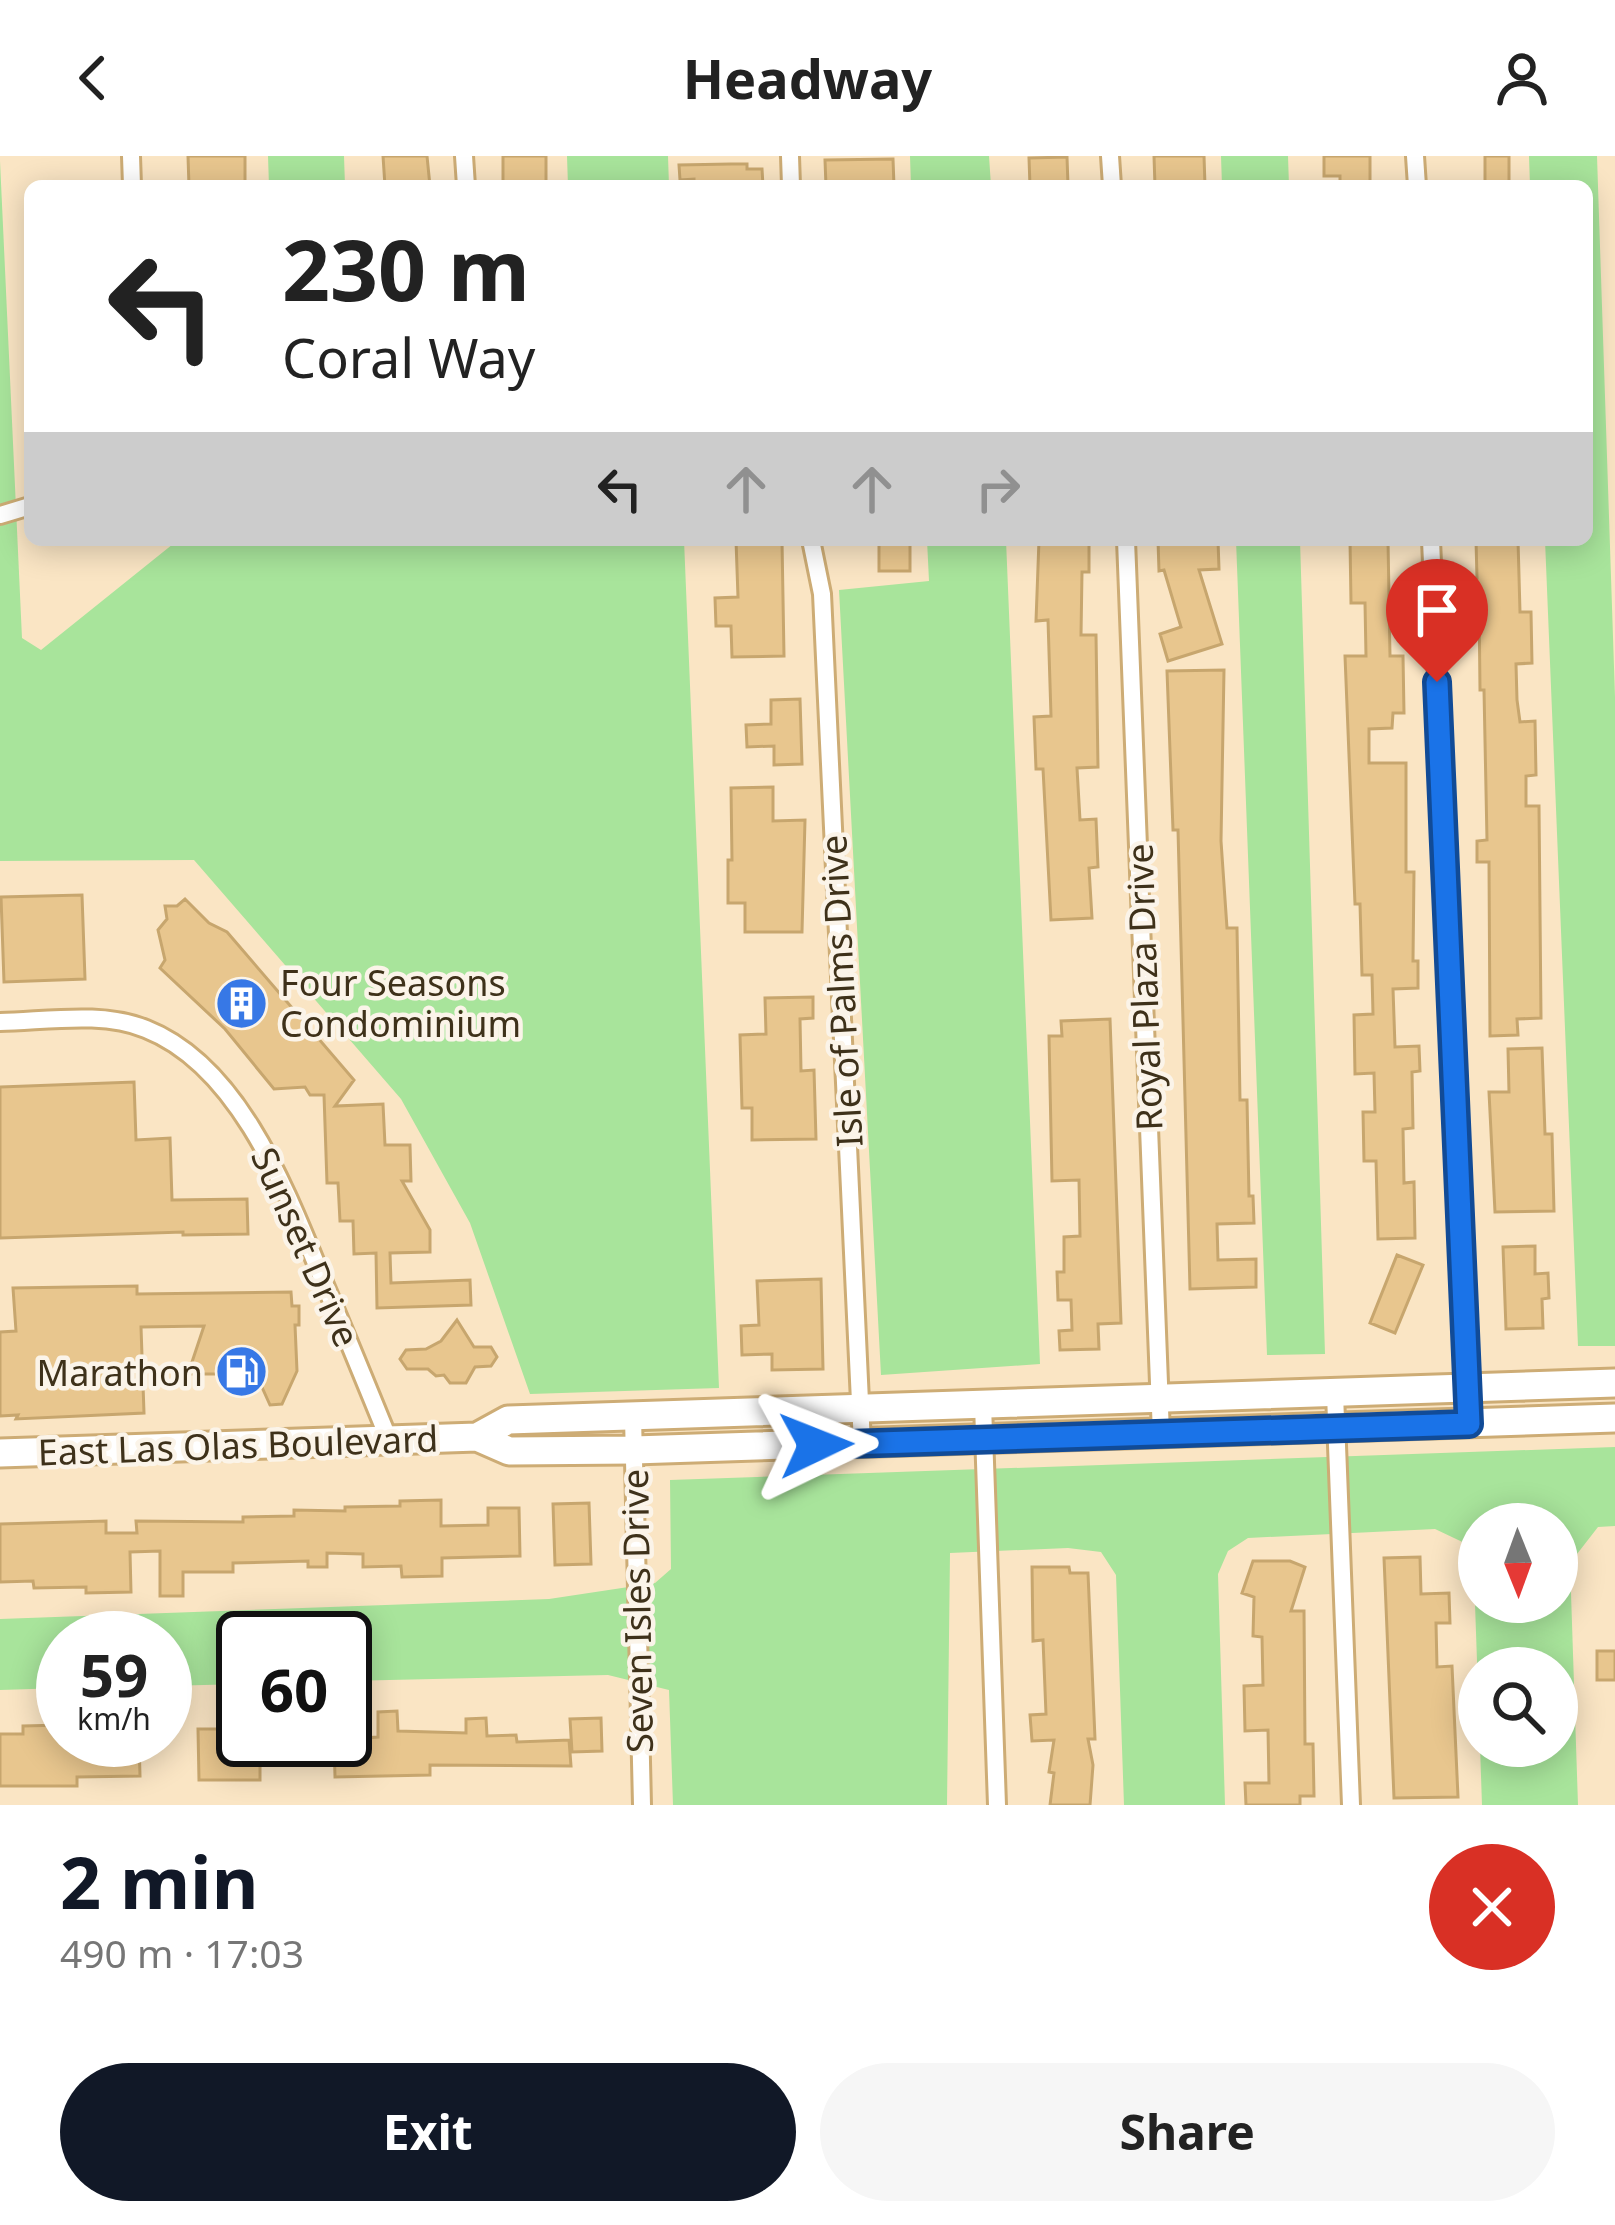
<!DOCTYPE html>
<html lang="en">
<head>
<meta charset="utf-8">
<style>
  :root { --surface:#fff; --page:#f6f6f6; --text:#222; --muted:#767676; --accent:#111827 }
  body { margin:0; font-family:"Noto Sans",sans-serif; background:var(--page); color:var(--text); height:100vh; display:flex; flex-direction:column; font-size:45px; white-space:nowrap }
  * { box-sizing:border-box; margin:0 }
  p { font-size:39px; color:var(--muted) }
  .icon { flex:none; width:66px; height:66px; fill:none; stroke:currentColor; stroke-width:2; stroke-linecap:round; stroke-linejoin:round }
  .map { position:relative; height:1649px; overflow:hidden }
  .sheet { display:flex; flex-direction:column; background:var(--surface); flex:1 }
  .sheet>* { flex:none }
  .top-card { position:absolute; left:24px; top:24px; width:1569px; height:366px; border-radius:18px; box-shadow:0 6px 30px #0003; background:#fff; color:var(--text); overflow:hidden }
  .needle { width:78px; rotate:179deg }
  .tools { position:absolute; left:1458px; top:1347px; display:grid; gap:24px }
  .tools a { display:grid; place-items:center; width:120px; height:120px; border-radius:50%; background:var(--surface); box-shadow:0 6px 30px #0003; font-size:60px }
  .speed { position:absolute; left:36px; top:1455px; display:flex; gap:24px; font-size:60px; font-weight:700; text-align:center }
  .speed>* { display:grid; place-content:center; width:156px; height:156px; border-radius:50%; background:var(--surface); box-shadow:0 6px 30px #0003; line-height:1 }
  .speed small { font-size:30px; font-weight:400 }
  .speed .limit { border:6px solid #111; border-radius:18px; background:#fff; color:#111 }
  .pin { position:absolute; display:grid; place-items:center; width:102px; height:102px; color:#fff; margin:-123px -51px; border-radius:50% 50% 50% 0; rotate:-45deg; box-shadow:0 0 12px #0007 }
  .pin .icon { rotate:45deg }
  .me { position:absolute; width:132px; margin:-66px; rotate:88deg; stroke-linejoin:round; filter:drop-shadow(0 0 9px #0008) }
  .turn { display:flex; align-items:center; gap:42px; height:252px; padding:0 60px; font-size:54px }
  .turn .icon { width:156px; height:156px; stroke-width:2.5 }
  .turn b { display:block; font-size:84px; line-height:102px }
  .lanes { display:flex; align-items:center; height:114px; padding:0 60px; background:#0003; justify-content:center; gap:60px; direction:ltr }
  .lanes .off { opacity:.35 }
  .round { display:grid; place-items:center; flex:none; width:126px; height:126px; border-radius:63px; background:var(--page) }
  .head { display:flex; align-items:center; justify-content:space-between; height:204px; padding:0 60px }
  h1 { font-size:72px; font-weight:700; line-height:90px; color:var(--accent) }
  .cta { display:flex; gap:24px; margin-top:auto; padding:24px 60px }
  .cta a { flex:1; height:138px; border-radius:72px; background:var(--accent); color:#fff; font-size:48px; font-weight:700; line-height:138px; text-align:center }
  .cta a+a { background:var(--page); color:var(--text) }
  header { display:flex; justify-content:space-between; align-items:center; height:156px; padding:0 60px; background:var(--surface); font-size:54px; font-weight:700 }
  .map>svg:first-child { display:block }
  .water { fill:#a8e49b; fill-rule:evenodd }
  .building { fill:#e8c68e; stroke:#c7a66e; stroke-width:3 }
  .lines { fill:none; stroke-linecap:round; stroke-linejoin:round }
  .street-casing { stroke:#cdac75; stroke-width:22 }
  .primary-casing { stroke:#cdac75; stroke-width:33 }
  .street { stroke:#fff; stroke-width:16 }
  .primary { stroke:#fff; stroke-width:27 }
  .route-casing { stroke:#114b97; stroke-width:30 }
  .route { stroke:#1a73e8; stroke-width:21 }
  .labels { text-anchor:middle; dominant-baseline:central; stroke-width:9; stroke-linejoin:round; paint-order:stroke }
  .poi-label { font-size:36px; fill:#3e311a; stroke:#fbf4e9; text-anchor:start }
  .street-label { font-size:36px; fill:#3e311a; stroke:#fbf4e9 }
</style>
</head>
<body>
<header><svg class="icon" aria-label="back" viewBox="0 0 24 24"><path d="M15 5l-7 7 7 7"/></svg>Headway<svg class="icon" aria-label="person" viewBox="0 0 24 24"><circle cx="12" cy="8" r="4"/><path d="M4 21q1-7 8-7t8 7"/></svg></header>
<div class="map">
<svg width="1615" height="1649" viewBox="0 0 1615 1649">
  <rect width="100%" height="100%" fill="#fae5c4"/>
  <path class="water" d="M268,0H344L345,30H269Z
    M567,0H668L669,30H568Z
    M910,0H989L991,30H911Z
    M1221,0H1288L1289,30H1222Z
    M1529,0H1597L1615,541V1190H1578L1545,384H1587V30H1530Z
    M0,5L22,482L41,494L178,384H684L719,1232L530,1238L470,1067L401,943L194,704L0,705Z
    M927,384H1006L1040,1208L881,1219L839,434L929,425Z
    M1236,384H1300L1325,1198L1267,1199Z
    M1615,1291V1370L1598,1371L1570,1407L1578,1649H1482L1480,1590H1557V1512H1479V1562L1473,1391L1435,1373L1248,1382L1228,1395L1218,1418L1225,1649H1124L1116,1419L1101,1396L1068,1392L950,1397L947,1649H673L669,1534L608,1519L345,1525V1482H243V1528L165,1530V1482H63V1532L0,1534V1463L549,1443L655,1427L671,1413L670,1324ZM1479,1368H1557V1446H1479Z"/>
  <path class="building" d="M188,0H245V30H189Z
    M383,0H427L430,30H385Z
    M503,0H546V30H503Z
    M1154,0H1204L1205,30H1155Z
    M1324,0H1370V30H1340V20H1324Z
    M1485,0H1509V30H1485Z
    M1067,1L1068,29L1030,30L1029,2Z
    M893,3L894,30H826L825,4Z
    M731,8H747V13H762L763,30H694V23L680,24L679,9Z
    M736,384L782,385L784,500L732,501L731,470H716L715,442L738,441Z
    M879,384H910V415H879Z
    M1039,384H1089V416H1082L1081,479H1096L1098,611L1077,612L1080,664L1096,663L1098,711L1089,712L1092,762L1051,764L1043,613H1036L1034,561L1051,560L1048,464L1036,465Z
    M1158,384H1218L1219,413L1199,414L1222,488L1168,505L1160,478L1181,471L1164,414L1159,415Z
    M1350,384H1388L1390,500H1403L1404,557H1393L1392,572L1369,573V607H1406V716H1414L1413,805H1418V832L1393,833L1395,891L1419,890L1420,915L1412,916L1413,972L1403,973L1404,1027L1414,1026L1415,1082L1378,1083L1376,1005H1364L1363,956H1375L1374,917L1355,918L1354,859L1373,858L1372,819H1362L1360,748H1355L1345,500H1366L1365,447H1351Z
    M1476,384H1518L1520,456H1531L1532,507L1516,508L1517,544L1520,566L1535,565L1536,619L1526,620V650H1539L1541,862L1517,863L1518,879L1490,880L1489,706H1477V685L1487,684L1484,534H1480L1479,444L1465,445L1464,422H1477Z
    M1224,514L1221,685L1227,772H1237L1240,944H1247L1249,1040H1253L1254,1067L1217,1068L1218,1104L1256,1103V1131L1190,1133L1178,674H1173L1167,515Z
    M800,543L802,608L774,609V590L747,591L746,569L771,568V544Z
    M773,631V665L805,664L802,776H745V747H728V704H732L731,632Z
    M82,739L85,823L4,826L1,741Z
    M185,743L209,767L227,776L354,924L335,950L383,948L385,989H410L411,1025H402L430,1074V1096L390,1097L391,1127L470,1124L471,1149L377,1152L376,1097L354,1098L353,1065H340L338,1027H327L324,939H310L305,931L274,933L225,873L160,812L165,804L158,774L167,763L165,750H177Z
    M813,841V862L800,863L801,915L814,914L816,983L752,984V952H742L740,879L766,878L765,842Z
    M1110,863L1121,1167L1098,1168L1099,1193L1060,1194L1059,1175L1072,1174L1071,1144H1058L1057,1116H1064V1081L1080,1080L1079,1024L1052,1025L1049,880H1062L1061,865Z
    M1542,892L1545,978H1552L1554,1055L1495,1056L1489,936H1509L1508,893Z
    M134,926L136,984L170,982L172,1044L247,1043L248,1078L183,1079V1076L0,1082V931Z
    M1535,1090V1118L1548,1117L1549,1142L1542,1143L1543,1172L1506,1173L1503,1091Z
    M1397,1099L1423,1109L1395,1177L1370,1167Z
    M821,1123L823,1213L772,1214V1198L742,1199L741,1170L759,1169L757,1125Z
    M137,1130V1138L291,1136L292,1150H299V1169H295L297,1215L282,1248L270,1249L256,1218H188L204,1170L141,1171L144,1257L16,1263L18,1259L0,1260V1176L16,1175L13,1132Z
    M457,1164L474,1191H491L497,1201L491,1210L475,1211L466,1227H450L444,1219L436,1220L428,1213H407L400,1203L406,1194L426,1193L441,1185Z
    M441,1344V1370L488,1369V1352H519L520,1400L442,1402V1420L402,1421L401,1410L363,1411V1398L327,1397V1411H308V1405L233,1407V1416H183V1440H160V1395L130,1396L131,1436L86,1437V1431L34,1432L33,1425L0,1426V1368L106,1365V1377H137L136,1365L243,1366V1361L294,1360V1354L345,1355V1351L400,1350V1345Z
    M589,1347L591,1408L555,1409L553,1348Z
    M1420,1401L1421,1438L1449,1437L1450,1467H1436L1437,1511L1452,1510L1458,1641L1394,1642L1384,1402Z
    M1253,1405H1290L1305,1411L1291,1455H1304L1305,1588H1313L1314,1640H1300V1649H1246L1245,1627H1269L1268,1574L1245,1575L1244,1530L1263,1529L1262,1481L1253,1480L1254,1441L1242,1437Z
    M1032,1411H1069L1070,1417H1088L1095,1583H1088L1093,1609L1090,1649H1050L1054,1617L1049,1616L1054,1584L1032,1585L1030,1559L1046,1558L1043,1484L1033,1485Z
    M1597,1495H1615V1524H1597Z
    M397,1555L398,1575L466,1577V1563L486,1562L487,1580L516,1579L517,1586L569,1584L571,1610L430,1609V1619L335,1621L334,1584L378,1581V1556Z
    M228,1559H243V1584H260V1624H199L198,1573H228Z
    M601,1562L602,1595L572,1596L570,1563Z
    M63,1569V1584H139L140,1620L77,1621V1630H0V1578H23V1570Z"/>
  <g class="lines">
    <defs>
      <path id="street" d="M131,0L132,30
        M464,0L466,30
        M790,0L791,30
        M1110,0L1112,30
        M1415,0L1417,30
        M0,359L30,350
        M811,384L822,438L862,1288
        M1126,384L1161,1278
        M1431,384L1469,1268
        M0,866C47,865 102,855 146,873C240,910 287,1037 322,1122C345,1176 367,1230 389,1284
        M1335,1238L1351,1649
        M983,1249L997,1649
        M633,1261L642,1649"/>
      <path id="primary" d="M477,1281L508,1264L1615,1227
        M0,1297L477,1281L509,1295L634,1294L1615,1262"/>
    </defs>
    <use href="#street" class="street-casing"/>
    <use href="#primary" class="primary-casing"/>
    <use href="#street" class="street"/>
    <use href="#primary" class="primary"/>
  </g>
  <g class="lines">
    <defs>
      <path id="route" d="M816,1289L1469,1268L1437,526"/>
    </defs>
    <use href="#route" class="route-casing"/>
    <use href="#route" class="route"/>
  </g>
  <defs>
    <symbol id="building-disc" viewBox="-11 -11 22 22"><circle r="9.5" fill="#3778e6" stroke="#fbf4e9"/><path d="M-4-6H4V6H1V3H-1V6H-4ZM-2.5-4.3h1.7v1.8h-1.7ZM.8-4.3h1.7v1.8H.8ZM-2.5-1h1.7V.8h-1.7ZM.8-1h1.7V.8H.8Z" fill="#fff"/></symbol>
    <symbol id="fuel-disc" viewBox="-11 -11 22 22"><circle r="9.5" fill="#3778e6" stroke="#fbf4e9"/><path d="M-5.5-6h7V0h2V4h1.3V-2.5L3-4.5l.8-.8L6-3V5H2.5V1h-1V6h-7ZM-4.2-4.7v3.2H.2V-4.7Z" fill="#fff"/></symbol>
  </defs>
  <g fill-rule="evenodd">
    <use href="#building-disc" x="212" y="818" width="59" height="59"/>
    <use href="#fuel-disc" x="212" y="1186" width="59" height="59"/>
  </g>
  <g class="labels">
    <g class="poi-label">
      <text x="280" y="826">Four Seasons<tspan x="280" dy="41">Condominium</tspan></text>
      <text x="203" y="1216" text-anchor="end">Marathon</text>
    </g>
    <g class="street-label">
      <text transform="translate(1144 831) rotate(-92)">Royal Plaza Drive</text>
      <text transform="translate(841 835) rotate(-93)">Isle of Palms Drive</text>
      <text transform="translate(306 1091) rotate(66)">Sunset Drive</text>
      <text transform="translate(238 1289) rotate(-2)">East Las Olas Boulevard</text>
      <text transform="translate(637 1455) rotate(-91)">Seven Isles Drive</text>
    </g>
  </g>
</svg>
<div class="tools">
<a><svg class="needle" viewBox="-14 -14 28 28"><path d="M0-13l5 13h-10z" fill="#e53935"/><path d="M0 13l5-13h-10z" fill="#767676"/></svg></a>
<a><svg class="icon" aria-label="search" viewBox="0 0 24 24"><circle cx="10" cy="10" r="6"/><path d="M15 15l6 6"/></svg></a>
</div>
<div class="speed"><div>59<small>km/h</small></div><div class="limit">60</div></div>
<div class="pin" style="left:1437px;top:526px;background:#d93025"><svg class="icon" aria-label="arrive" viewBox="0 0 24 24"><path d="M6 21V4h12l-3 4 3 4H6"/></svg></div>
<svg class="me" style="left:816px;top:1289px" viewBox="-20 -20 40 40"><path d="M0-17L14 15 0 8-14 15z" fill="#1a73e8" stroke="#fff" stroke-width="4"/></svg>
<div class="top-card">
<div class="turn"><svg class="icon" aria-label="left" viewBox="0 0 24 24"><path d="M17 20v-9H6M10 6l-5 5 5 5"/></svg><div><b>230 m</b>Coral Way</div></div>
<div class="lanes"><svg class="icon" aria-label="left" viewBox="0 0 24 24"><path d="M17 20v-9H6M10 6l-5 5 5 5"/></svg><svg class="icon off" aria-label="ahead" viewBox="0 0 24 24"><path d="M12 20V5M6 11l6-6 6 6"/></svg><svg class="icon off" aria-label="ahead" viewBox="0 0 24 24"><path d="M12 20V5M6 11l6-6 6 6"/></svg><svg class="icon off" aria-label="right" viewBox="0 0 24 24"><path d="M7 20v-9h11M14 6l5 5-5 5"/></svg></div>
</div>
</div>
<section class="sheet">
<div class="head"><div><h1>2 min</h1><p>490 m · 17:03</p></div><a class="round" style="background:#d93025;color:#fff"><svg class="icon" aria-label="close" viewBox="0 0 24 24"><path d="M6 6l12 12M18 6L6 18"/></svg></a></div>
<div class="cta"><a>Exit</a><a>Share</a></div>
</section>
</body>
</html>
